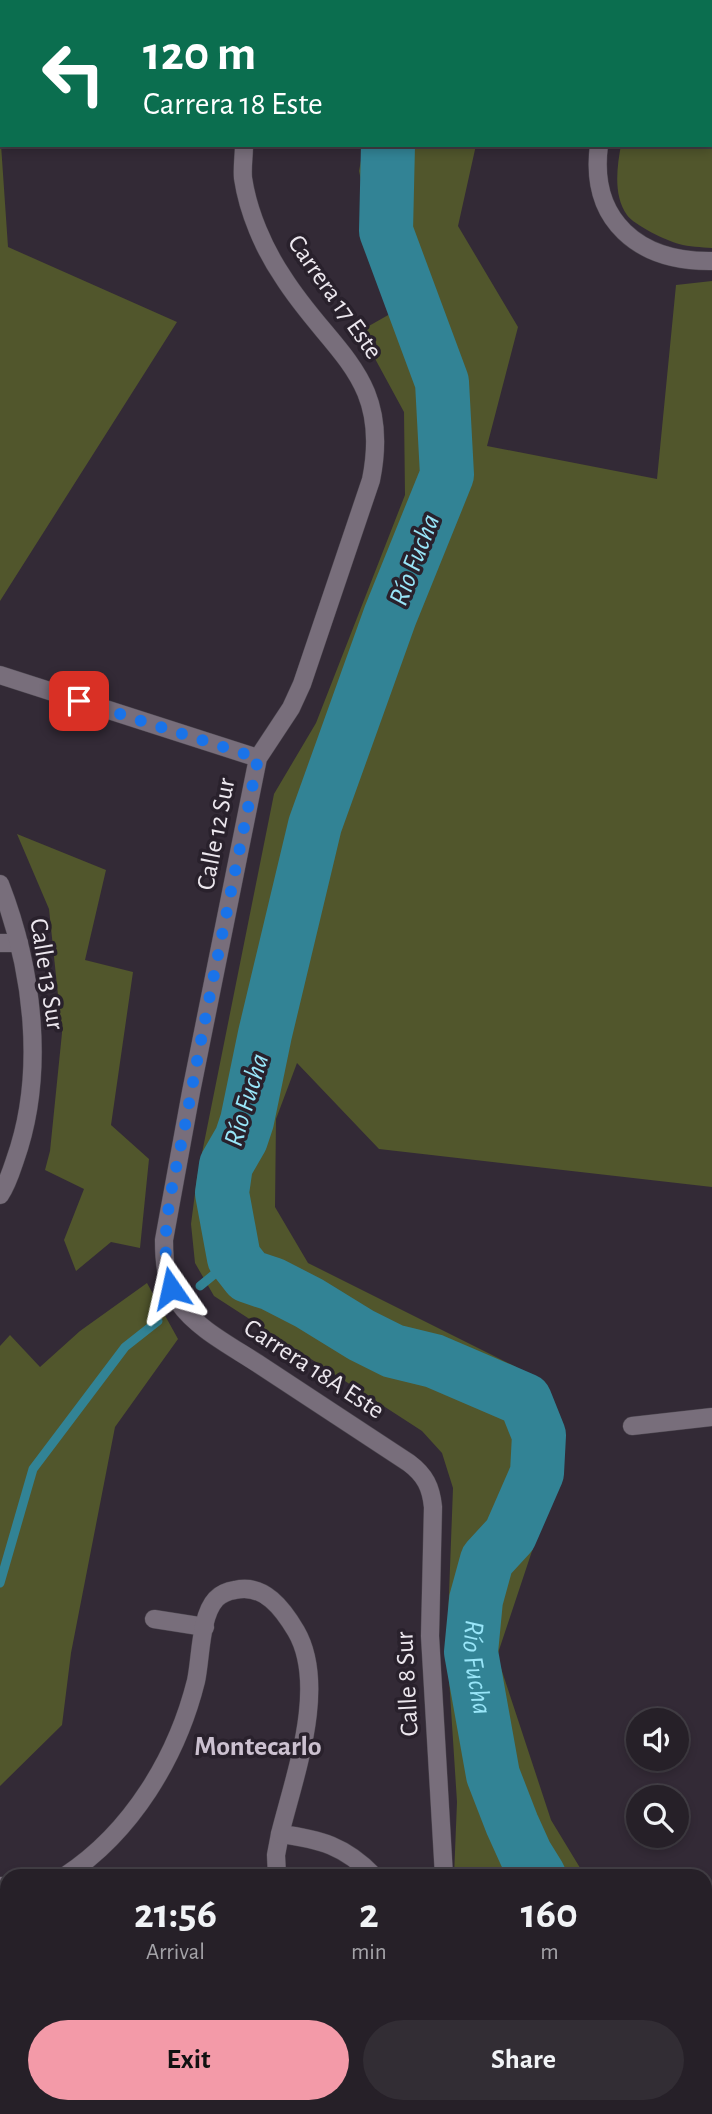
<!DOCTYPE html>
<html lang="en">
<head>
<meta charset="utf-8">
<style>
  :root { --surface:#262028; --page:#322d34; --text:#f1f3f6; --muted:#a4a3a8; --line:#423e45; --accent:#f39aa8 }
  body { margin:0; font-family:"Alegreya Sans",sans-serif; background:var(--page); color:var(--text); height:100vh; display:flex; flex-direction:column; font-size:26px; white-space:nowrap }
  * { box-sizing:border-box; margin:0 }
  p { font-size:23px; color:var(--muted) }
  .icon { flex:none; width:38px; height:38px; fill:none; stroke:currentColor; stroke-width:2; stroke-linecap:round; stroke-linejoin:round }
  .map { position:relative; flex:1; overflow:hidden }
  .details { position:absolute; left:0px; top:1869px; width:712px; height:245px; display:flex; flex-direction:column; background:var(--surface); border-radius:21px 21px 0 0; box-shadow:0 4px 10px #0003,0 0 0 2px var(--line) }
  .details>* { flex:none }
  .top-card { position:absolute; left:0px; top:0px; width:712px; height:147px; box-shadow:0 4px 10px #0003,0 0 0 2px var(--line); background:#0b6e4f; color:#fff; overflow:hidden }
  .fabs { position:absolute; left:626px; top:1708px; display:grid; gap:14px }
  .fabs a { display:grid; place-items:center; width:63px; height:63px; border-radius:50%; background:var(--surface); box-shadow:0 4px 10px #0003,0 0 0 2px var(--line); font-size:35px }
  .pin { position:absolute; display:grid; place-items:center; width:60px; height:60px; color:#fff; margin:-30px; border-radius:14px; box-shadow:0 4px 10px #0006 }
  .me { position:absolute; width:77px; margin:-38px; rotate:349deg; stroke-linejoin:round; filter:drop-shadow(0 0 5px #0008) }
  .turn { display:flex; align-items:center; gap:24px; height:147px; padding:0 28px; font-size:32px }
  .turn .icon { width:91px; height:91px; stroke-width:2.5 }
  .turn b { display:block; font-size:49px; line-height:60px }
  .eta { display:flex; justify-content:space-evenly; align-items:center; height:119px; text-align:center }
  .eta b { font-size:42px; font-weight:700; line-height:49px }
  .action { display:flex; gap:14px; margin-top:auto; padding:14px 28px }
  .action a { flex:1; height:80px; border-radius:42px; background:var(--accent); color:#111; font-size:28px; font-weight:700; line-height:80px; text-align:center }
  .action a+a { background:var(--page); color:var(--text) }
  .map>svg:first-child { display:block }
  .green { fill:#51562c }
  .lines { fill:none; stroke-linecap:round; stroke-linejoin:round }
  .stream { stroke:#328395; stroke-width:9 }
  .river { stroke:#328395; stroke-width:54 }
  .lane-casing { stroke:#4c464f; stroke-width:14 }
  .street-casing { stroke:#4c464f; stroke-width:19 }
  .secondary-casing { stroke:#4c464f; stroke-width:19 }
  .lane { stroke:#786e7b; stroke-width:12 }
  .street { stroke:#786e7b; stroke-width:18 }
  .secondary { stroke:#786e7b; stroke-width:18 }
  .route { stroke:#1a73e8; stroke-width:12; stroke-dasharray:0 21.6 }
  .labels { text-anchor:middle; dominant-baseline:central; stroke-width:7; stroke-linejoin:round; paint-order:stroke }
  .street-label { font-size:26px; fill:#ece7ee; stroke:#29212c }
  .water-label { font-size:28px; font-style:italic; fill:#99e6f9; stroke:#29212c }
  .neighbourhood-label { font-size:28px; font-weight:bold; fill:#ccc1d0; stroke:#29212c }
</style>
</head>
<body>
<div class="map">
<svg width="712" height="2114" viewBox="0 0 712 2114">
  <rect width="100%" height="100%" fill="#332a36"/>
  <path class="green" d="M697,0H712V248C701,247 689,247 679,244C667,241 634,225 627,215C613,195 617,167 621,145H710V2H696Z
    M0,130L8,247L177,322L0,601Z
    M364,145H476L458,226L518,327L487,446L657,479L676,285L712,281V1187L379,1149L297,1063L276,1119L275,1207L308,1263L516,1367L562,1436L543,1518L497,1656L551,1820L585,1876H454L457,1802L447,1647L453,1488L442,1453L422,1431L214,1296L195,1263L191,1224L197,1178L274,794L316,723L405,495L404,412L360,331L390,314L359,171Z
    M17,834L106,870L85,960L133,972L111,1125L149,1159L140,1248L111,1242L76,1271L64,1240L84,1189L45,1170L50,1151L62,1033L49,909Z
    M147,1283L178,1339L115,1427L71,1653L62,1725L0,1786V1346L10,1335L40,1367L80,1331Z
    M472,2107H689L688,2114H473Z"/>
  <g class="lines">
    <path class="stream" d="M200,1286L234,1258
      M0,1583L33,1469L125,1347L158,1321
      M658,2113L659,2114"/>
    <g class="river">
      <path d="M394,2V0"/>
      <path id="s1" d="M388,145L386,231L442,382L447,475L390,616L315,825L265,1034L247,1121L241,1139L226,1165L222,1193L234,1258L248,1276L272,1284L309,1303L361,1335L393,1351L434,1361L525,1400L539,1435L537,1473L510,1535L487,1560L476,1600L471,1652L493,1775L512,1824L526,1855L539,1876"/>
      <path d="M657,2107L658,2114"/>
    </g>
    <defs>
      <path id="lane" d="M69,0V2"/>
      <path id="street" d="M0,943H19
        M632,1426L712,1417
        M154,1619L205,1627
        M277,1876L276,1855L280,1834
        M0,1886H7
        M0,2094H7
        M326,2107L328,2114
        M457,2107L458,2114"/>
      <path id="secondary" d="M246,0V2
        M670,2L671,0
        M244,145C244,156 242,167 243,178C248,212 264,249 283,277C331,353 392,376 371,480L302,684L291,708L258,758L191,1092L164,1240C164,1262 166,1285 179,1303C197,1329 233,1347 260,1365C310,1398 359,1430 409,1463C425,1475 431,1487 433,1507L430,1636L444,1876
        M599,145C589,221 639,262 712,261
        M0,675L258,758
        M0,884C33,969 46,1073 15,1160C11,1172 7,1185 0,1195
        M65,1876C132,1832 177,1757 196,1681C201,1658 200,1616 216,1599C221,1594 228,1591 235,1590C264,1583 283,1609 296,1631C328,1686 294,1777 280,1834C320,1839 345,1846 374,1876
        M77,2107L79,2114"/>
    </defs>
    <use href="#lane" class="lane-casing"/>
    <use href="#street" class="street-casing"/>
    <use href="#secondary" class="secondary-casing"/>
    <use href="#lane" class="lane"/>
    <use href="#street" class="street"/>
    <use href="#secondary" class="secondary"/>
  </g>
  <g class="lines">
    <path class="route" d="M79,701L258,758C234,879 208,999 186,1120C176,1175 156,1234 171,1288"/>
  </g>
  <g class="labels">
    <g class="street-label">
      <text transform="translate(335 297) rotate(55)">Carrera 17 Este</text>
      <text transform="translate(216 834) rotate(-79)">Calle 12 Sur</text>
      <text transform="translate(47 974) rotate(81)">Calle 13 Sur</text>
      <text transform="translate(314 1369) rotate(33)">Carrera 18A Este</text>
      <text transform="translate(407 1684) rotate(-93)">Calle 8 Sur</text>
    </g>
    <g class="water-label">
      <text transform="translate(415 560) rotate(-69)">Río Fucha</text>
      <text transform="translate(247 1100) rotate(-73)">Río Fucha</text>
      <text stroke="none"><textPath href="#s1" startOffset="1776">Río Fucha</textPath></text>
    </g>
    <g class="neighbourhood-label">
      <text x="258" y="1747">Montecarlo</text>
    </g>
  </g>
</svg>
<div class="fabs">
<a><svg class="icon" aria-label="sound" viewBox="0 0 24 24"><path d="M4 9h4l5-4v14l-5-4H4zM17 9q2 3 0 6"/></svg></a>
<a><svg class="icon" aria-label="search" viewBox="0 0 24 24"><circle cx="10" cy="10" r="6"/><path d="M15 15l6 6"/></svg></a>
</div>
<div class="pin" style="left:79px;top:701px;background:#d93025"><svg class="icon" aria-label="arrive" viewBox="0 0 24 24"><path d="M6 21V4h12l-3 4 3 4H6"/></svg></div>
<svg class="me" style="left:171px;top:1288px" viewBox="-20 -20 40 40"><path d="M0-17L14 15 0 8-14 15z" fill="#1a73e8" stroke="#fff" stroke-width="4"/></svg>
<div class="top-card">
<div class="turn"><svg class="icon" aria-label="left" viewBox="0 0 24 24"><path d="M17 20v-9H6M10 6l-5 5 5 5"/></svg><div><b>120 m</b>Carrera 18 Este</div></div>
</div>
<section class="details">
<div class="eta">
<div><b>21:56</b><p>Arrival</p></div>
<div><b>2</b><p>min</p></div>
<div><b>160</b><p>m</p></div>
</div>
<div class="action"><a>Exit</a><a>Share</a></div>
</section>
</div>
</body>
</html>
